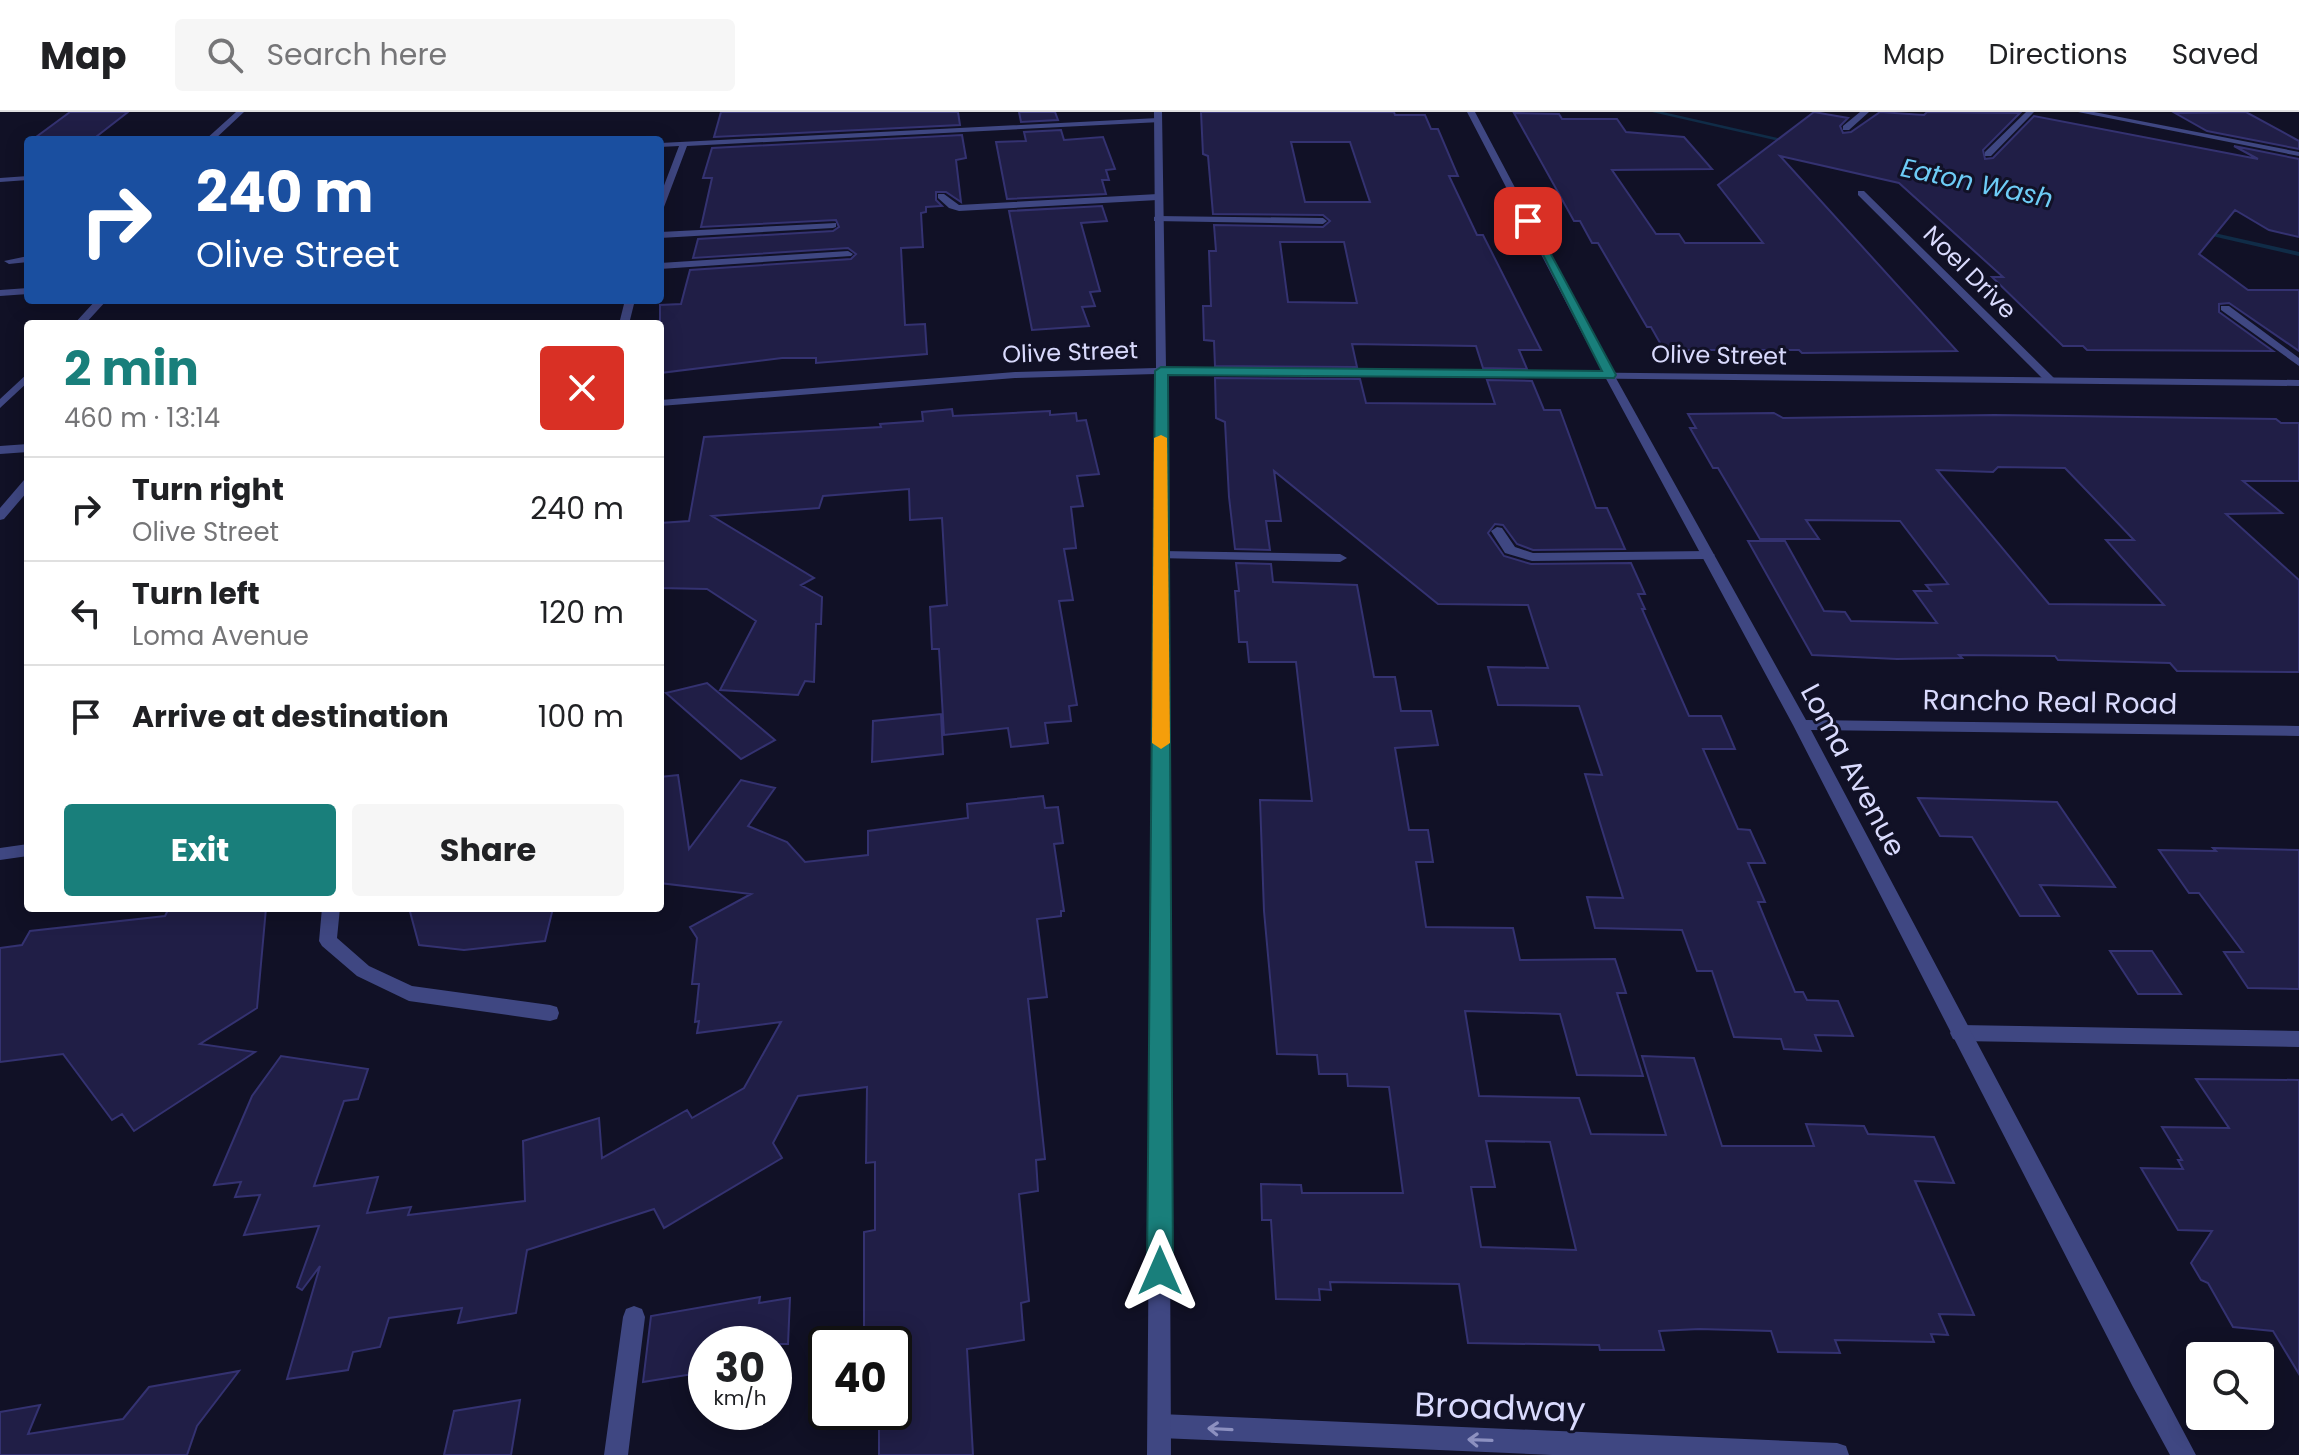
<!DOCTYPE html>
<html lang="en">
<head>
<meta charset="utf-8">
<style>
  :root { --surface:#fff; --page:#f6f6f6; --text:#202124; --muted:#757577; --line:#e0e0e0; --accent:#197f7b }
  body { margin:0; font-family:Poppins,sans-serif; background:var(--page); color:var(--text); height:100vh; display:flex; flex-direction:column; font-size:30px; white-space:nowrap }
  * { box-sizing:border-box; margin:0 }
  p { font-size:26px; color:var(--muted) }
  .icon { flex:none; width:44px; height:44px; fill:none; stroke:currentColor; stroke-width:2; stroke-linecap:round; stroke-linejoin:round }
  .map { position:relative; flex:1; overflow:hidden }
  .side { position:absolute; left:24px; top:208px; width:640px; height:592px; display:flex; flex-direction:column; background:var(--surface); border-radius:8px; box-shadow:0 4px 20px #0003 }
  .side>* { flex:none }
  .guide { position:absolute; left:24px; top:24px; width:640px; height:168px; border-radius:8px; box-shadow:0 4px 20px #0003; background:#1a4fa0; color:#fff; overflow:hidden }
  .tools { position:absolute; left:2186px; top:1230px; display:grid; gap:16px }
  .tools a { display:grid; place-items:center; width:88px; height:88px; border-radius:8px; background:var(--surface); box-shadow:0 4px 20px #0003; font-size:40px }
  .speed { position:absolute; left:688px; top:1214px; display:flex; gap:16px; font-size:40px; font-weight:700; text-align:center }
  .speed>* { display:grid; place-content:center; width:104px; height:104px; border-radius:50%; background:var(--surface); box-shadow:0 4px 20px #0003; line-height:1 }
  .speed small { font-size:20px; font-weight:400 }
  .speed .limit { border:4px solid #111; border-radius:12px; background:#fff; color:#111 }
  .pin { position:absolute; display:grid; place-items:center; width:68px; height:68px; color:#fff; margin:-34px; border-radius:16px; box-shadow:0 4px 12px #0006 }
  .me { position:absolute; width:88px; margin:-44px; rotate:0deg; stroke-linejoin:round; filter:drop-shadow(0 0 6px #0008) }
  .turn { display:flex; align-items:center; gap:28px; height:168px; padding:0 40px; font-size:36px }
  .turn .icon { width:104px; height:104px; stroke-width:2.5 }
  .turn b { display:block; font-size:56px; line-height:68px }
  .round { display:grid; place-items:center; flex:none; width:84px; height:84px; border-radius:8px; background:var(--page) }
  .head { display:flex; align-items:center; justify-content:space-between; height:136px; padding:0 40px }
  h1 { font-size:48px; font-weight:700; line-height:60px; color:var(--accent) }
  .primary-button { display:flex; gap:16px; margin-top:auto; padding:16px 40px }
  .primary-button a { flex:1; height:92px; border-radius:8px; background:var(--accent); color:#fff; font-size:32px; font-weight:700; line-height:92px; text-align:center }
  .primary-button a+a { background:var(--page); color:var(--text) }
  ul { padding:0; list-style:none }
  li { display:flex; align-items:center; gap:24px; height:104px; padding:0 40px; border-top:2px solid var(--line) }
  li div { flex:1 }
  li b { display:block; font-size:30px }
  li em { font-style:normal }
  header { display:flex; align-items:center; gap:48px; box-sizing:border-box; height:112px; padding:0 40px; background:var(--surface); border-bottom:2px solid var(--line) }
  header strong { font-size:38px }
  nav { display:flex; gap:44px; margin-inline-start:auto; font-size:28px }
  .search { width:560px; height:72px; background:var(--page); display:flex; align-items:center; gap:20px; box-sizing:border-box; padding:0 28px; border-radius:8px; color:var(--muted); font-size:30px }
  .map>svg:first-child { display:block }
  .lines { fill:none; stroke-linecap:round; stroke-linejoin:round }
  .stream { fill:#102c47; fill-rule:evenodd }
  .building { fill:#201e46; stroke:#343271; stroke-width:2; fill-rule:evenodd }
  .service { fill:#3f4782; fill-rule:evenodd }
  .minor { fill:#3f4782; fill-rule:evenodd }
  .tertiary { fill:#3f4782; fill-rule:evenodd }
  .oneway { stroke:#8c90c0 }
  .route { fill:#197f7b; stroke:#105350; stroke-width:2 }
  .slow { fill:#f59e0b }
  .labels { text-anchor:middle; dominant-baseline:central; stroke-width:6; stroke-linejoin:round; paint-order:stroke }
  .far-street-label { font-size:24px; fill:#d9dafd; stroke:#111126 }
  .far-water-label { font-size:26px; font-style:italic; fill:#6dccf6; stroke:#111126 }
  .street-label { font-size:28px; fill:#d9dafd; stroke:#111126 }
  .near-street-label { font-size:34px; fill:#d9dafd; stroke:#111126 }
</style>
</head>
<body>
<header>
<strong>Map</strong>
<div class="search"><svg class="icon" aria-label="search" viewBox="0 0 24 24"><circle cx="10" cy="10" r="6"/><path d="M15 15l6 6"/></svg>Search here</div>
<nav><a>Map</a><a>Directions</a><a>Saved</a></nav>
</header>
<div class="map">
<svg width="2299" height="1343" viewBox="0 0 2299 1343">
  <rect width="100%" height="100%" fill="#111126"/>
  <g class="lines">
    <path class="stream" d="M1652,0H1663L1795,30L1792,32Z
      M2201,118L2299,140V144L2199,121V119Z"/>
  </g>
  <path class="building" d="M70,0H128L92,28H32Z
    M721,0H958L960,13L714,25Z
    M1019,0H1055L1058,8L1021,10Z
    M1201,0H1394L1395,3H1425L1431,17H1438L1458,64H1449L1477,123H1483L1541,238H1519L1527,257L1483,256L1476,234L1352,232L1357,255L1215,254L1214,229L1204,228L1203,194H1211L1209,139H1216L1214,113L1323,115L1330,109L1323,103L1213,102L1208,44L1203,42ZM1291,30H1350L1370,90H1305ZM1280,130H1344L1357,191L1288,190Z
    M1814,0L1848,6L1840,14L1843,21L1851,20L1880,0L1924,3L1927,0L2020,1L1983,38L1985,47L1993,46L2034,4L2258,47L2234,34L2299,47V125L2269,118L2235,98L2199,142L2248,178H2299V239L2229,191L2219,192V200L2273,239L2087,238L2083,234H2063L1992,165H2003L1899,71L1780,44L1957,239L1802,241L1799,238H1664L1651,215H1647L1598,131H1592L1580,109H1574L1514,1L1559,2L1562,7H1617L1626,20L1684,25L1712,57L1612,58L1656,122H1679L1685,131H1763L1718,73Z
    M2246,0L2299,29V37L2207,19L2175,1Z
    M1061,18L1064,28L1103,25L1115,57L1106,58L1109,68H1102L1106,82L1007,87L996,30L1026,29L1024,20Z
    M962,23L966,46L956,48L961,90L946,80H936V88L942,94L926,95V100L921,101L923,135L901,136L905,213L925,212L927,242L816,251V246H782L660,261V193L681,192L690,158L851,147L856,142L848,136L693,146L698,127L833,119L839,115L836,108L701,115L712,66H703L712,36Z
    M1102,94L1107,109L1081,111L1100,179L1090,180L1095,194L1082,195L1089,214L1032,218L1009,99Z
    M1215,266L1360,267L1366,291L1495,292L1487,268L1532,269L1544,298H1560L1596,396H1607L1625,437L1533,438L1517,432L1503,413L1495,412L1488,421L1504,444L1531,452L1631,451L1645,482H1638L1645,497H1642L1689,604H1721L1735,637H1703L1738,717L1750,718L1765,751H1748L1765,790H1758L1795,880H1803L1807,888L1838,889L1853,924L1815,923L1821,939L1784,937L1781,927L1734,925L1712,859H1697L1682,818L1595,816L1587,785L1623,786L1585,662L1602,663L1579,594L1498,593L1488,555L1548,556L1528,493L1438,492L1274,359L1281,409H1266L1270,438L1235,437L1229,385L1225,310L1216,306Z
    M952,297L953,304L1050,299V303L1076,301L1077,309L1086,308L1099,362L1077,364L1083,394L1071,395L1076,436L1064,437L1073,488L1059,489L1077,593L1069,594L1071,609L1045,611L1048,631L1011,635L1008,616L944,623L939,537H932L930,495L947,493L942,406L910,408L909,377L823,384L819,396L712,404L814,466L801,473L822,485L821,512H816L814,570L805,569L798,583L720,578L756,509L707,477L660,476V411L689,409L704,325L881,315L880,312L923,309L922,300Z
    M1774,301L1783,306L1994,303L2276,307L2281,311H2299V369H2243L2282,401L2226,402L2299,468V560L2177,559L2170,551L2058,548L2055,544L1959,543L1962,546L1897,547L1812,543L1748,429H1785L1824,499L1845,500L1851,509L1937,511L1914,479H1931L1926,473L1948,472L1900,409L1806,408L1819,427H1760L1718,356H1713L1690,316H1696L1688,302ZM1998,355L2065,356L2134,428H2106L2164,493L2049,492L1937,358L1993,360Z
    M1236,451L1271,452L1273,470L1357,473L1374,565H1395L1401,599H1431L1438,633L1395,636L1409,718H1428L1433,750H1416L1426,815L1513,816L1520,848L1615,847L1626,881H1617L1643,964L1577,963L1560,902L1465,899L1479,984L1579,986L1591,1022L1666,1023L1642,944L1694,946L1722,1034H1814L1806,1012L1864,1014L1868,1022L1934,1025L1954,1071L1915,1069L1974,1203L1939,1202L1948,1223L1931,1222L1934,1230L1835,1228L1840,1241L1778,1240L1771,1219L1699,1217L1659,1219L1664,1238H1600L1599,1233L1468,1231L1459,1172L1330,1170L1331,1178L1319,1177L1320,1188L1276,1187L1271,1108H1262L1261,1072L1301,1073L1302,1081H1403L1389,975L1348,974L1347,962H1319L1317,943L1277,942L1264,799L1260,688L1312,689L1296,550H1249L1247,530H1239L1235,479H1239ZM1486,1029L1550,1030L1576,1138L1481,1135L1471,1075H1495Z
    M707,571L775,628L741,647L666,581Z
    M941,602L943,642L872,650L873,609Z
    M678,663L689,737L741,668L775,676L748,714L787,730L805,750L868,743V719L968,706L967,692L1043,684L1045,696L1058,695L1063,731L1054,732L1064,799H1061V804L1037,807L1047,885L1028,887L1045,1047L1036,1048L1038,1079L1019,1082L1029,1189L1021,1191L1024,1228L967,1237L973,1343H879V1309L894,1307V1232H864V1120L875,1118V1050L866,1051L867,975L798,984L773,1031L782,1046L664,1116L654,1097L527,1138L516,1201L458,1211L462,1196L389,1206L380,1235L353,1240L348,1258L287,1267L320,1154L302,1178L297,1175L319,1114L244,1123L260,1083L235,1085L241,1070L214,1073L252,984L281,944L368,957L358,987L344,989L314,1074L378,1065L367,1101L411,1095L408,1103L525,1089L523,1029L599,1006L602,1046L687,998L692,1006L744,976L781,910L697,921L699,909L695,910L699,872H692L697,826L690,815L751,782L660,771V665Z
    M1918,686L2057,690L2115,775L2040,773L2059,804H2020L1972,725L1940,724Z
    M2213,736L2299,738V877L2248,876L2224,840H2243L2199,781H2189L2159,738L2216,739Z
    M169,796H266L257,896L200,932L255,940L134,1019L122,1002L112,1008L63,942L0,950V836L22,833L30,819L165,804Z
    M409,796H553L545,829L464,838L419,833Z
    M2110,839H2152L2181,882H2138Z
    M2196,967L2299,968V1262L2273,1219L2233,1215L2208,1171L2201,1168L2191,1151L2212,1119L2178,1118L2141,1056L2183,1057L2178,1048H2182L2162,1015L2229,1016Z
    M760,1185L759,1191L790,1186L788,1232H706V1260L643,1270L651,1204Z
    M239,1259L197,1314L187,1343H0V1300L40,1293L28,1322L123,1307L149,1275Z
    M520,1288L511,1343H444L454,1299Z"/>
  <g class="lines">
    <path class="service" d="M1860,0H1869L1849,18H1843V14Z
      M2026,0H2034L1991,44H1985V40Z
      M938,82H944L959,93L1158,82L1162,85L1158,88L959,99L949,96L938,86Z
      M1157,104L1323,106L1327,109L1323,112L1154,109V105Z
      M836,111V115L833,116L660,126V120Z
      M848,139L853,142L851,144L660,157V151Z
      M28,144V150L9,152L4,149Z
      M28,176V182L0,184V178Z
      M2221,194H2229L2299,246V254L2221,198Z
      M279,209L286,210L287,212H274Z
      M28,367V379L4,407L0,408V396L24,368Z
      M1497,415L1502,416L1515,435L1533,441L1708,439L1715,443L1708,447L1532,449L1505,441L1491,419Z
      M1161,439L1340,442L1347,446L1340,450L1156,446L1154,443Z
      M1960,913L2299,919V935L1960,929L1953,927L1950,921L1953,915Z
      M634,1194L642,1197L645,1205L628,1343H604L623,1205L626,1197Z"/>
    <path class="minor" d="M236,0H244L214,28H205Z
      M1467,0H1475L1607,250L1806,608L2299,614V624L1811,618L2196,1343H2170L2133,1275L1793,613L1597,250Z
      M1158,6L1161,10L687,34L664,95L660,98V84L679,34L660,35V31Z
      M28,64V68L0,70V66Z
      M1858,79H1864L2054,266V270H2046L1858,83Z
      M96,188H107L85,212H74Z
      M625,188H635L629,212H619Z
      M28,261V270L0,296V287Z
      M28,732V744L0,748V736Z
      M322,796H340L337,826L369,854L412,874L550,893L557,895L559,901L557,907L550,909L409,889L357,864L322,834L319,829Z
      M1160,1302L1837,1331L1846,1334L1849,1343H1552L1160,1326L1151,1323L1148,1314L1151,1305Z"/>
    <path class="tertiary" d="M1154,0H1162L1166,256L2299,268V274L1166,262L1171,1343H1147L1156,262L1015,266L660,294V288L1015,260L1156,256Z
      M2078,0H2094L2299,40V44Z
      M28,332V340L0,342V334Z"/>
  </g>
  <defs><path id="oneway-shaft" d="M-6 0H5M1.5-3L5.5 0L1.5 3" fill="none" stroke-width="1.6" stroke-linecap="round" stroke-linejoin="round" transform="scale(2)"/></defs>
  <g class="oneway">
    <use href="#oneway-shaft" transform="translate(1220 1317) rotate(-177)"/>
    <use href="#oneway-shaft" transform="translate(1480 1328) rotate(-178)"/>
  </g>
  <path class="route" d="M1525,107L1533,109L1616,263L1614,266L1168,263L1173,1159L1169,1167L1160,1171L1151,1167L1147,1159L1155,259L1161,255L1602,259Z"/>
  <path class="slow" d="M1161,323L1167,326L1170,631L1161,637L1152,631L1154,326Z"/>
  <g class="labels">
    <g class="far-street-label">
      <text transform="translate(1970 160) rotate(45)">Noel Drive</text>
      <text transform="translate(1070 240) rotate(-2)">Olive Street</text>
      <text transform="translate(1719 243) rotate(1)">Olive Street</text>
    </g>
    <g class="far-water-label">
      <text transform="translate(1977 71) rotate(12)">Eaton Wash</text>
    </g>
    <g class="street-label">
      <text transform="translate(2050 590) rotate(1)">Rancho Real Road</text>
      <text transform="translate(1853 658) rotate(62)">Loma Avenue</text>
    </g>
    <g class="near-street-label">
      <text transform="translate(1500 1295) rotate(2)">Broadway</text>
    </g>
  </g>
</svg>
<div class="tools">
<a><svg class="icon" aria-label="search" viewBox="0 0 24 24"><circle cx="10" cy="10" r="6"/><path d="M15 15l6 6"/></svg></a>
</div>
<div class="speed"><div>30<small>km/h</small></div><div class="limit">40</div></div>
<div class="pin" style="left:1528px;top:109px;background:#d93025"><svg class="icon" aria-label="arrive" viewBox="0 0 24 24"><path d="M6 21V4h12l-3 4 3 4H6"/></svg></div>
<svg class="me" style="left:1160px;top:1159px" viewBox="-20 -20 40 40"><path d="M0-17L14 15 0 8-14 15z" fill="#197f7b" stroke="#fff" stroke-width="4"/></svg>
<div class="guide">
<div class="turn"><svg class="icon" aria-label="right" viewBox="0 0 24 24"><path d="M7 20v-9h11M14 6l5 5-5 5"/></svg><div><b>240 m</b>Olive Street</div></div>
</div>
<section class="side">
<div class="head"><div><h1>2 min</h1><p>460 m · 13:14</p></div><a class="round" style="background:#d93025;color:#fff"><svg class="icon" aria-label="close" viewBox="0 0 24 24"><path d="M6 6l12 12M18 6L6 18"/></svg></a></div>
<ul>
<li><svg class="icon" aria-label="right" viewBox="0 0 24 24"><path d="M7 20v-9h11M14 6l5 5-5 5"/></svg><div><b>Turn right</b><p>Olive Street</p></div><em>240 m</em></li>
<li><svg class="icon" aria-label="left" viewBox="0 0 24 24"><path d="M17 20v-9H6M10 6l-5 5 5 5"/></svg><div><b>Turn left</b><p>Loma Avenue</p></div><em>120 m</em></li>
<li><svg class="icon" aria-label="arrive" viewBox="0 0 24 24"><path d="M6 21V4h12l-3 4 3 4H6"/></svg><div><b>Arrive at destination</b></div><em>100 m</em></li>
</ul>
<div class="primary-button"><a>Exit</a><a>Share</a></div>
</section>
</div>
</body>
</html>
